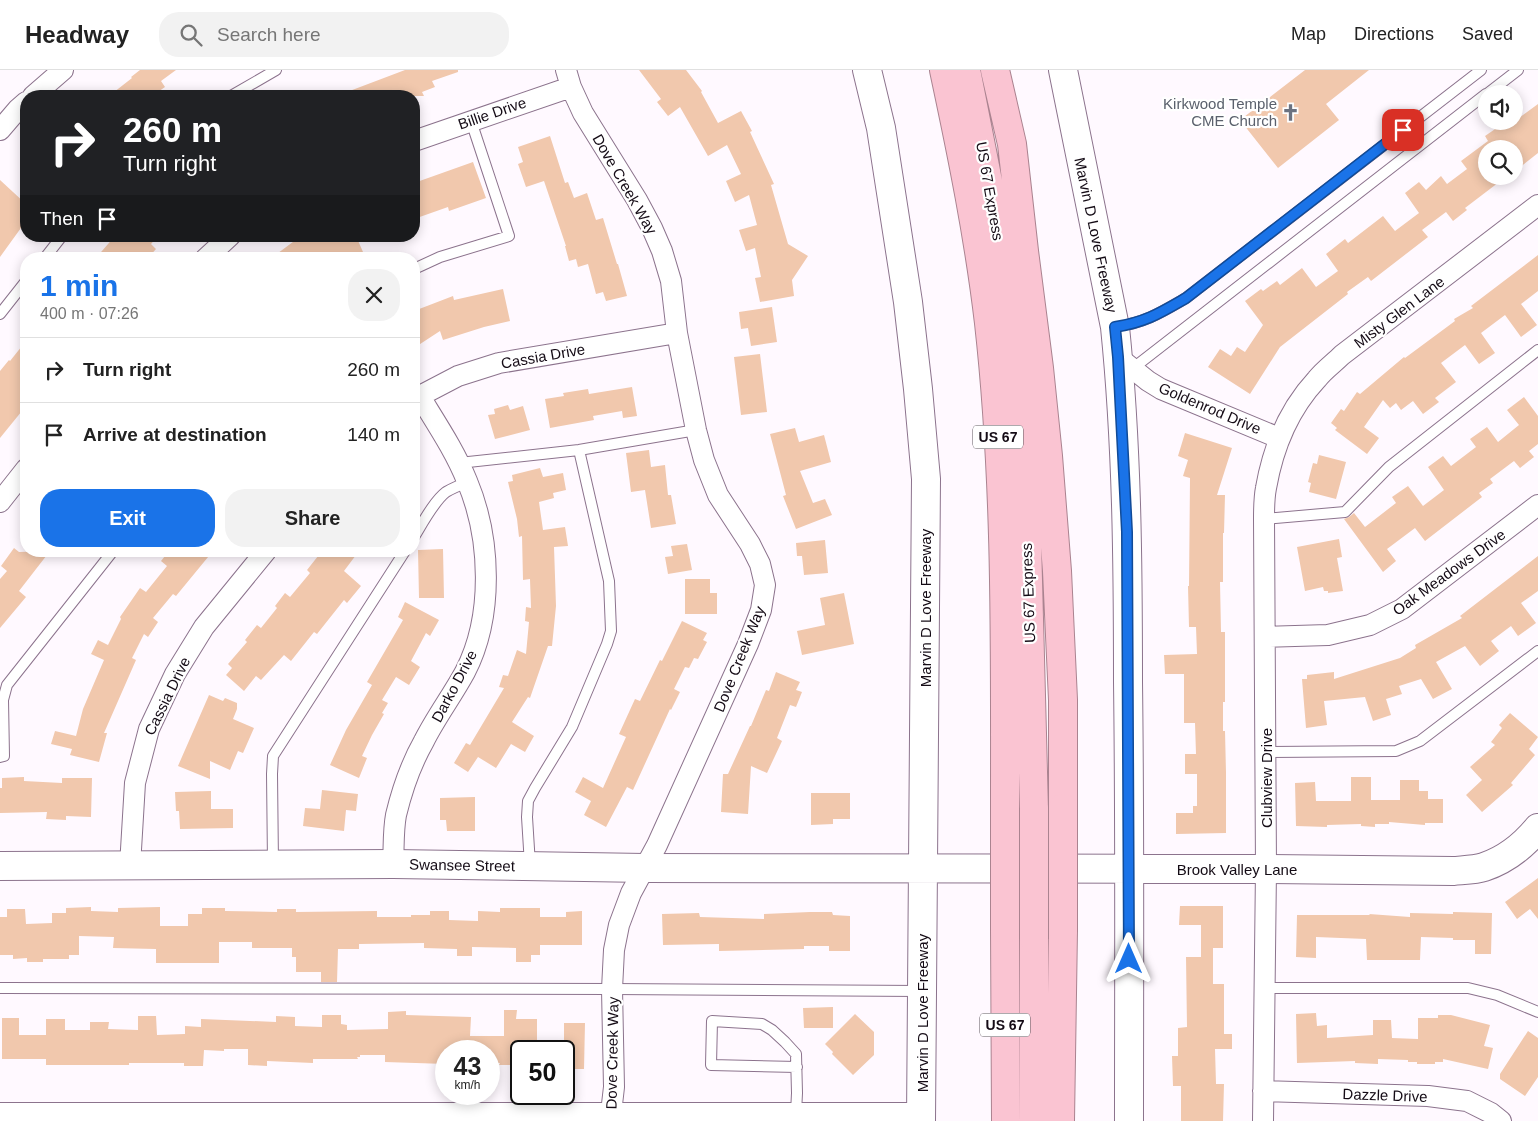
<!DOCTYPE html>
<html lang="en">
<head>
<meta charset="utf-8">
<style>
  :root { --surface:#fff; --page:#f2f2f2; --text:#222; --muted:#767676; --line:#e0e0e0; --accent:#1a73e8 }
  body { margin:0; font-family:Helvetica,sans-serif; background:var(--page); color:var(--text); height:100vh; display:flex; flex-direction:column; font-size:19px; white-space:nowrap }
  * { box-sizing:border-box; margin:0 }
  p { font-size:16px; color:var(--muted) }
  .icon { flex:none; width:28px; height:28px; fill:none; stroke:currentColor; stroke-width:2; stroke-linecap:round; stroke-linejoin:round }
  .map { position:relative; flex:1; overflow:hidden }
  .side { position:absolute; left:20px; top:182px; width:400px; height:305px; display:flex; flex-direction:column; background:var(--surface); border-radius:20px; box-shadow:0 2px 12px #0003 }
  .side>* { flex:none }
  .guide { position:absolute; left:20px; top:20px; width:400px; height:152px; border-radius:20px; box-shadow:0 2px 12px #0003; background:#202124; color:#fff; overflow:hidden }
  .buttons { position:absolute; left:1478px; top:15px; display:grid; gap:10px }
  .buttons a { display:grid; place-items:center; width:45px; height:45px; border-radius:50%; background:var(--surface); box-shadow:0 2px 12px #0003; font-size:25px }
  .speed { position:absolute; left:435px; top:970px; display:flex; gap:10px; font-size:25px; font-weight:700; text-align:center }
  .speed>* { display:grid; place-content:center; width:65px; height:65px; border-radius:50%; background:var(--surface); box-shadow:0 2px 12px #0003; line-height:1 }
  .speed small { font-size:12px; font-weight:400 }
  .speed .limit { border:2px solid #111; border-radius:8px; background:#fff; color:#111 }
  .pin { position:absolute; display:grid; place-items:center; width:42px; height:42px; color:#fff; margin:-21px; border-radius:10px; box-shadow:0 2px 8px #0006 }
  .me { position:absolute; width:55px; margin:-28px; rotate:0deg; stroke-linejoin:round; filter:drop-shadow(0 0 4px #0008) }
  .turn { display:flex; align-items:center; gap:18px; height:105px; padding:0 20px; font-size:22px }
  .turn .icon { width:65px; height:65px; stroke-width:2.5 }
  .turn b { display:block; font-size:35px; line-height:42px }
  .then { display:flex; align-items:center; height:48px; padding:0 20px; background:#0003; gap:10px; font-size:19px }
  .round { display:grid; place-items:center; flex:none; width:52px; height:52px; border-radius:20px; background:var(--page) }
  .head { display:flex; align-items:center; justify-content:space-between; height:85px; padding:0 20px }
  h1 { font-size:30px; font-weight:700; line-height:38px; color:var(--accent) }
  .action { display:flex; gap:10px; margin-top:auto; padding:10px 20px }
  .action a { flex:1; height:58px; border-radius:20px; background:var(--accent); color:#fff; font-size:20px; font-weight:700; line-height:58px; text-align:center }
  .action a+a { background:var(--page); color:var(--text) }
  ul { padding:0; list-style:none }
  li { display:flex; align-items:center; gap:15px; height:65px; padding:0 20px; border-top:1px solid var(--line) }
  li div { flex:1 }
  li b { display:block; font-size:19px }
  li em { font-style:normal }
  header { display:flex; align-items:center; gap:30px; box-sizing:border-box; height:70px; padding:0 25px; background:var(--surface); border-bottom:1px solid var(--line) }
  header strong { font-size:24px }
  nav { display:flex; gap:28px; margin-inline-start:auto; font-size:18px }
  .search { width:350px; height:45px; background:var(--page); display:flex; align-items:center; gap:12px; box-sizing:border-box; padding:0 18px; border-radius:20px; color:var(--muted); font-size:19px }
  .map>svg:first-child { display:block }
  .building { fill:#f1c8ad }
  .lines { fill:none; stroke-linecap:round; stroke-linejoin:round }
  .lane-casing { stroke:#8c738d; stroke-width:12 }
  .street-casing { stroke:#8c738d; stroke-width:22 }
  .secondary-casing { stroke:#8c738d; stroke-width:30 }
  .highway-casing { stroke:#aa8390; stroke-width:30 }
  .lane { stroke:#fff; stroke-width:10 }
  .street { stroke:#fff; stroke-width:20 }
  .secondary { stroke:#fff; stroke-width:28 }
  .highway { stroke:#fac4d2; stroke-width:28 }
  .highway-bridge-casing { stroke:#aa8390; stroke-width:30; stroke-linecap:butt }
  .highway-bridge { stroke:#fac4d2; stroke-width:28 }
  .route-casing { stroke:#114b97; stroke-width:12 }
  .route { stroke:#1a73e8; stroke-width:9 }
  .labels { text-anchor:middle; dominant-baseline:central; stroke-width:4.5; stroke-linejoin:round; paint-order:stroke }
  .shield { fill:#fff; stroke:#5a545b; stroke-width:1 }
  .shield-label { font-size:14px; font-weight:bold; fill:#140b15 }
  .worship-label { font-size:15px; fill:#5b616d; stroke:#fff; text-anchor:end }
  .street-label { font-size:15px; fill:#140b15; stroke:#fff }
</style>
</head>
<body>
<header>
<strong>Headway</strong>
<div class="search"><svg class="icon" aria-label="search" viewBox="0 0 24 24"><circle cx="10" cy="10" r="6"/><path d="M15 15l6 6"/></svg>Search here</div>
<nav><a>Map</a><a>Directions</a><a>Saved</a></nav>
</header>
<div class="map">
<svg width="1538" height="1051" viewBox="0 0 1538 1051">
  <rect width="100%" height="100%" fill="#fff9ff"/>
  <path class="building" d="M140,0H176L161,11L165,17L152,26H109L132,8L131,7Z
    M405,0H458V2L432,11L435,17L422,22L424,26H340L339,25Z
    M639,0H686L702,21L701,22L718,53L741,41L752,61L750,62L774,114L771,115L788,174L808,186L792,210L794,226L760,232L755,208L761,207L755,178L746,181L739,160L757,155L749,125L735,132L726,111L741,104L727,75L708,86L680,37L668,46L657,32L661,29Z
    M1305,0H1369L1326,34L1339,50L1278,98L1240,50Z
    M1538,34V83L1514,102V79H1486V106H1507L1465,138L1467,140L1453,151L1446,142L1422,160L1428,167L1371,211L1368,207L1347,222L1348,224L1280,277L1250,324L1208,297L1220,279L1231,286L1237,277L1245,282L1263,255L1245,231L1261,219L1263,221L1277,211L1280,215L1302,198L1316,217L1338,201L1326,184L1345,169L1348,173L1383,146L1395,161L1419,143L1405,123L1419,112L1426,120L1441,106L1447,114L1467,99L1461,91L1488,71L1485,66L1501,55L1504,59Z
    M550,66L565,113L568,112L574,128L587,123L596,150L603,148L617,194H618L627,226L606,231L603,222L596,224L588,194L578,197L576,189L569,191L565,176H566L544,111L526,117L518,94L523,92L518,77Z
    M473,92L486,128L449,141L448,137L414,149V113Z
    M0,110L26,134V151L0,187Z
    M115,166H158L151,174L156,179L147,189H95Z
    M301,166H356L363,182L349,189H270Z
    M1538,185V221L1521,234L1537,255L1521,267L1505,245L1481,263L1495,283L1479,294L1465,275L1441,293L1456,312L1435,328L1439,332L1423,344L1413,331L1401,340L1396,333L1390,338L1383,330L1364,357L1379,368L1367,384L1335,360L1337,358L1331,353L1341,339L1344,341L1357,322L1360,324L1404,287L1405,288L1455,251L1454,249L1473,238L1471,236Z
    M503,219L510,251L484,257L443,270L440,261L414,278V241L453,226L454,230Z
    M772,237L777,272L751,276L748,258L741,259L739,242Z
    M26,271V336L0,368V301L9,290L10,291Z
    M760,284L767,342L741,345L734,287Z
    M632,317L637,346L623,348L622,341L593,346L594,350L550,358L545,329L564,326L563,323L588,319L589,324Z
    M1524,327L1538,346V374L1529,381L1534,387L1520,398L1514,391L1490,409L1493,413L1479,423L1482,427L1425,471L1415,458L1387,479L1396,491L1383,502L1344,449L1349,447L1354,443L1365,457L1396,433L1392,427L1408,416L1423,436L1444,420L1428,397L1443,386L1451,396L1476,377L1470,369L1487,357L1498,372L1519,355L1507,340Z
    M508,335L510,340L523,336L530,360L495,369L488,345L495,344L494,339Z
    M795,358L799,372L824,365L831,392L800,401L813,433L825,429L832,445L796,459L783,426L786,425L770,364Z
    M1185,363L1232,378L1217,425H1225L1224,463H1223V512H1220L1221,562H1225V632H1223V661H1225L1226,703V763L1176,764V743H1193V736H1197V704H1185V684H1196L1195,653H1184V604H1165L1164,585L1197,584L1196,557H1189L1188,516H1189L1190,408L1183,406L1188,390L1178,386Z
    M649,380L651,397L665,395L668,425H671L676,454L651,458L645,420L631,422L626,383Z
    M1319,385L1346,392L1336,429L1309,422L1311,413L1308,412L1313,393L1317,394Z
    M540,398L543,407L563,403L566,420L553,423L554,428L539,432L543,460L565,457L568,476L554,477L556,536L552,576H548L530,628L528,627L512,652L534,666L525,682L511,674L496,698L478,687L468,702L454,693L466,673L470,675L504,618L499,617L503,605L508,606L517,580L526,584L529,552L525,551L526,537L531,538L530,509L523,510L522,466L519,467L517,449L508,412L513,411L512,405Z
    M1339,469L1342,487L1337,488L1343,521L1328,523V521H1324L1323,517L1305,521L1297,477Z
    M825,470L828,503L804,505L802,486H797L796,473Z
    M687,474L692,500L668,504L665,487L673,486L671,476Z
    M14,478L19,482L50,481L19,521L26,527L0,558V509L7,501L1,496Z
    M443,479L444,528H419L418,480Z
    M169,481H213L176,526L173,524L153,548L158,552L148,567L144,564L132,588L136,590L104,663H107L99,692L70,685L72,679L51,674L55,661L76,666L83,639L104,590L91,584L98,570L108,575L121,549L120,547L140,518L146,522L167,496L161,491Z
    M322,481H359L344,501L361,516L347,533L344,530L317,564L314,562L291,591L284,585L261,610L256,606L244,621L226,605L232,598L228,594L247,572L245,570L257,555L261,558L277,538L275,536L285,523L290,527L310,503L307,500Z
    M1538,486V521L1521,533L1536,553L1518,566L1511,556L1491,571L1499,581L1480,596L1465,576L1436,592L1452,619L1433,629L1421,609L1399,616L1402,624L1386,629L1391,645L1373,651L1365,627L1324,631L1327,655L1306,658L1302,609H1307V605L1334,602V609L1400,588L1416,578L1415,575L1462,548L1460,546Z
    M685,509H710V523H717V544H685Z
    M844,523L854,574L802,585L797,561L825,555L820,528Z
    M405,532L439,550L430,566L426,563L411,591L420,597L409,615L396,607L382,630L388,633L382,643L384,644L372,665L362,686L367,688L359,708L330,695L346,660L372,615L367,612L403,550L398,547Z
    M682,551L707,563L703,570L707,572L698,589L694,588L689,598L685,597L674,619L680,622L671,640L670,639L633,720L627,717L606,757L584,745L591,731L575,722L583,707L603,718L626,667L619,664L635,629L640,631L660,590L662,591Z
    M776,602L800,612L796,620L802,622L796,637L790,635L777,668L782,671L767,703L751,696L748,744L721,742L723,704H728L750,656H751L766,620L769,621Z
    M209,625L223,631L225,628L237,633V639L233,649L254,658L243,683L238,681L230,700L210,691V709L178,696Z
    M1510,643L1538,667L1529,679L1535,685L1511,713L1513,715L1482,742L1466,725L1482,710L1470,697L1495,675L1491,672L1502,658L1499,655Z
    M24,707V711L62,713V708H92L91,747L66,746V750L46,749L47,742L0,743V718H2V708Z
    M1351,707H1371V730H1400V710H1419V721H1428V729H1443V753H1425V755L1389,752V754H1375V757L1361,756V754L1327,755V757L1296,756L1295,713L1315,712L1316,731H1351Z
    M322,720L358,724L356,741L346,740L344,761L303,756L305,738L320,739Z
    M211,721V739H233V758L180,759L179,741H176L175,722Z
    M811,723H850V749H833V754L811,755Z
    M475,727V761H447L446,750H440V728Z
    M1538,808V849L1530,839L1517,849L1505,832Z
    M1180,836H1223V878H1213V914H1224V964H1232V979H1215L1216,1014H1224L1223,1051H1181V1016H1173L1172,986H1178V958L1187,957L1186,887H1201V855H1179Z
    M91,837V841L118,842V838L160,837V856H188V844H202V838H225V841L277,842V839H296V842L377,841V847H411V845H430V841H449V850L478,851V841L500,842V838H540V847H566V842L582,841V875H540V885H531V892H516V878L472,877V886H457V879L424,878V873L359,874V879H338L337,912H321V902H296V887H292V878H252V872H219V893H156V879L113,878L114,867L79,866V885H69V889H43V892H27V888L13,889V885H0V847H7V839H25L26,854L52,853V843H66V838Z
    M810,842H832L833,845L850,846V881H829V876H804V879L719,881V874L663,875L662,844L699,843L700,847L764,849V844Z
    M1453,842L1492,843L1491,884H1475V870H1453V868L1421,867L1420,890H1367L1366,869L1316,867V888L1296,887L1297,845H1370L1369,844L1410,847V843L1453,844Z
    M833,937V958H804L803,938Z
    M504,940H517L516,949H537V981H520V993H514V995H499L500,993H489V981H446V994L385,992V985H360V987H357L358,989H313V993L267,991V996L248,995V979H224V981L204,980L203,996H184V993H129V995H46V989H2V948H19V965H46V949H65V960H90V952H109L108,959L138,960V946H156L157,965L185,964V956L201,957V949L276,952V946L295,947V956L322,957V945H341V954L347,955V960L388,959V942L406,941V945L471,947L470,966H504Z
    M1316,943L1317,956L1327,955V968L1373,965V950H1391L1392,968L1418,969V948H1438V945H1451L1490,955L1484,976L1493,978L1488,999L1443,989V992H1435V994H1417V992H1408V990L1378,989V994L1355,993V991L1297,993L1296,944Z
    M855,944L874,962V985L853,1005L832,984L833,982L825,974Z
    M564,953H585L584,999H568V991H564Z
    M1528,961L1538,968V1007L1525,1026L1500,1009V1004Z"/>
  <g class="lines">
    <defs>
      <path id="lane" d="M1487,24L1518,0
        M231,26L276,0
        M44,189L62,166
        M414,199L440,187L509,166L471,51
        M0,244L26,211
        M1116,257C1146,252 1160,243 1186,228L1481,0
        M1132,299L1486,24
        M459,393L579,380L696,360
        M1264,449L1345,442L1389,397L1538,280
        M414,467C422,454 434,431 446,422C453,418 460,415 468,412
        M1266,682L1396,681L1420,671L1538,581
        M0,687L4,686L3,630L7,615L113,481
        M273,794L272,704L273,686L405,481
        M530,795L527,747L528,731L535,718L572,657L607,574L611,561L609,511L579,380
        M0,918L612,919L921,921
        M1264,918H1468L1497,925L1538,942
        M796,1043L797,1023L796,984L785,972L772,960L762,954L712,951L711,995L797,997"/>
      <path id="street" d="M566,0L571,17L583,43L637,130L652,158L662,181L671,211L677,263L696,360L704,390L718,425L750,474L760,494L765,515L761,540L748,574L657,775L631,823L619,855L614,880L612,919L614,1017L611,1043
        M33,26L63,0
        M0,60L18,39L26,32
        M414,71L571,17
        M205,189L230,166
        M1118,287L1148,311L1161,319L1279,368
        M414,329L458,306L499,293L677,263
        M0,432L26,399
        M1265,567L1328,565L1370,555L1402,539L1538,435
        M393,794C394,778 393,761 396,745C402,720 411,694 424,671C436,647 452,626 465,602C494,546 491,468 467,411C455,381 436,353 419,325
        M130,796L135,713L149,659L175,604L204,557L266,481
        M1263,1021L1428,1026L1467,1031L1491,1043L1501,1051
        M0,1043H921
        M1263,1051L1266,799L1264,449C1264,439 1264,428 1266,418C1273,378 1289,339 1317,309C1324,300 1334,293 1342,285L1538,135"/>
      <path id="secondary" d="M867,0L881,58L908,232L918,319L926,409L921,1051
        M1063,0L1115,257C1127,375 1128,494 1128,612C1130,758 1129,905 1129,1051
        M0,796L393,794L645,798L1266,799L1453,801C1463,800 1475,800 1484,797C1505,790 1524,775 1538,758"/>
      <path id="highway" d="M944,0C962,84 979,168 989,253C1007,414 1005,576 1005,738
        M966,0L996,152L1016,305L1027,472L1034,740
        M995,0L1012,74L1024,181L1039,298L1048,386L1057,501L1063,630V738
        M1005,859L1006,1051
        M1034,869V1051
        M1060,1051L1063,860"/>
    </defs>
    <use href="#lane" class="lane-casing"/>
    <use href="#street" class="street-casing"/>
    <use href="#secondary" class="secondary-casing"/>
    <use href="#highway" class="highway-casing"/>
    <use href="#lane" class="lane"/>
    <use href="#street" class="street"/>
    <use href="#secondary" class="secondary"/>
    <use href="#highway" class="highway"/>
    <defs>
      <path id="highway-bridge" d="M1034,740V869
        M1005,859V738
        M1063,860V738"/>
    </defs>
    <use href="#highway-bridge" class="highway-bridge-casing"/>
    <use href="#highway-bridge" class="highway-bridge"/>
  </g>
  <g class="lines">
    <defs>
      <path id="route" d="M1129,889L1127,462L1118,287L1115,257C1146,252 1160,243 1186,228L1403,60"/>
    </defs>
    <use href="#route" class="route-casing"/>
    <use href="#route" class="route"/>
  </g>
  <defs>
    <symbol id="church-bare" viewBox="-9 -9 18 18"><path d="M-1.2-6h2.4v3.5h3.3v2.4h-3.3V6h-2.4V-.1h-3.3v-2.4h3.3Z" fill="#6b7280" stroke="#fff" stroke-width="2.5" paint-order="stroke"/></symbol>
  </defs>
  <g fill-rule="evenodd">
    <use href="#church-bare" x="1278" y="30" width="25" height="25"/>
  </g>
  <g class="labels">
    <g class="shield">
      <rect x="973" y="355.5" width="50" height="23" rx="4"/>
      <rect x="980" y="943.5" width="50" height="23" rx="4"/>
    </g>
    <g class="shield-label">
      <text x="998" y="367">US 67</text>
      <text x="1005" y="955">US 67</text>
    </g>
    <g class="worship-label">
      <text x="1277" y="33">Kirkwood Temple<tspan x="1277" dy="17">CME Church</tspan></text>
    </g>
    <g class="street-label">
      <text transform="translate(492 43) rotate(-19)">Billie Drive</text>
      <text transform="translate(625 114) rotate(60)">Dove Creek Way</text>
      <text transform="translate(990 121) rotate(80)">US 67 Express</text>
      <text transform="translate(1096 165) rotate(78)">Marvin D Love Freeway</text>
      <text transform="translate(1399 242) rotate(-37)">Misty Glen Lane</text>
      <text transform="translate(543 286) rotate(-10)">Cassia Drive</text>
      <text transform="translate(1210 338) rotate(23)">Goldenrod Drive</text>
      <text transform="translate(1449 502) rotate(-36)">Oak Meadows Drive</text>
      <text transform="translate(1028 523) rotate(-92)">US 67 Express</text>
      <text transform="translate(925 538) rotate(-90)">Marvin D Love Freeway</text>
      <text transform="translate(739 589) rotate(-68)">Dove Creek Way</text>
      <text transform="translate(454 616) rotate(-62)">Darko Drive</text>
      <text transform="translate(167 626) rotate(-64)">Cassia Drive</text>
      <text transform="translate(1266 708) rotate(-90)">Clubview Drive</text>
      <text transform="translate(462 795) rotate(1)">Swansee Street</text>
      <text x="1237" y="799">Brook Valley Lane</text>
      <text transform="translate(922 943) rotate(-90)">Marvin D Love Freeway</text>
      <text transform="translate(612 983) rotate(-89)">Dove Creek Way</text>
      <text transform="translate(1385 1025) rotate(2)">Dazzle Drive</text>
    </g>
  </g>
</svg>
<div class="buttons">
<a><svg class="icon" aria-label="sound" viewBox="0 0 24 24"><path d="M4 9h4l5-4v14l-5-4H4zM17 9q2 3 0 6"/></svg></a>
<a><svg class="icon" aria-label="search" viewBox="0 0 24 24"><circle cx="10" cy="10" r="6"/><path d="M15 15l6 6"/></svg></a>
</div>
<div class="speed"><div>43<small>km/h</small></div><div class="limit">50</div></div>
<div class="pin" style="left:1403px;top:60px;background:#d93025"><svg class="icon" aria-label="arrive" viewBox="0 0 24 24"><path d="M6 21V4h12l-3 4 3 4H6"/></svg></div>
<svg class="me" style="left:1129px;top:889px" viewBox="-20 -20 40 40"><path d="M0-17L14 15 0 8-14 15z" fill="#1a73e8" stroke="#fff" stroke-width="4"/></svg>
<div class="guide">
<div class="turn"><svg class="icon" aria-label="right" viewBox="0 0 24 24"><path d="M7 20v-9h11M14 6l5 5-5 5"/></svg><div><b>260 m</b>Turn right</div></div>
<div class="then">Then<svg class="icon" aria-label="arrive" viewBox="0 0 24 24"><path d="M6 21V4h12l-3 4 3 4H6"/></svg></div>
</div>
<section class="side">
<div class="head"><div><h1>1 min</h1><p>400 m · 07:26</p></div><a class="round"><svg class="icon" aria-label="close" viewBox="0 0 24 24"><path d="M6 6l12 12M18 6L6 18"/></svg></a></div>
<ul>
<li><svg class="icon" aria-label="right" viewBox="0 0 24 24"><path d="M7 20v-9h11M14 6l5 5-5 5"/></svg><div><b>Turn right</b></div><em>260 m</em></li>
<li><svg class="icon" aria-label="arrive" viewBox="0 0 24 24"><path d="M6 21V4h12l-3 4 3 4H6"/></svg><div><b>Arrive at destination</b></div><em>140 m</em></li>
</ul>
<div class="action"><a>Exit</a><a>Share</a></div>
</section>
</div>
</body>
</html>
